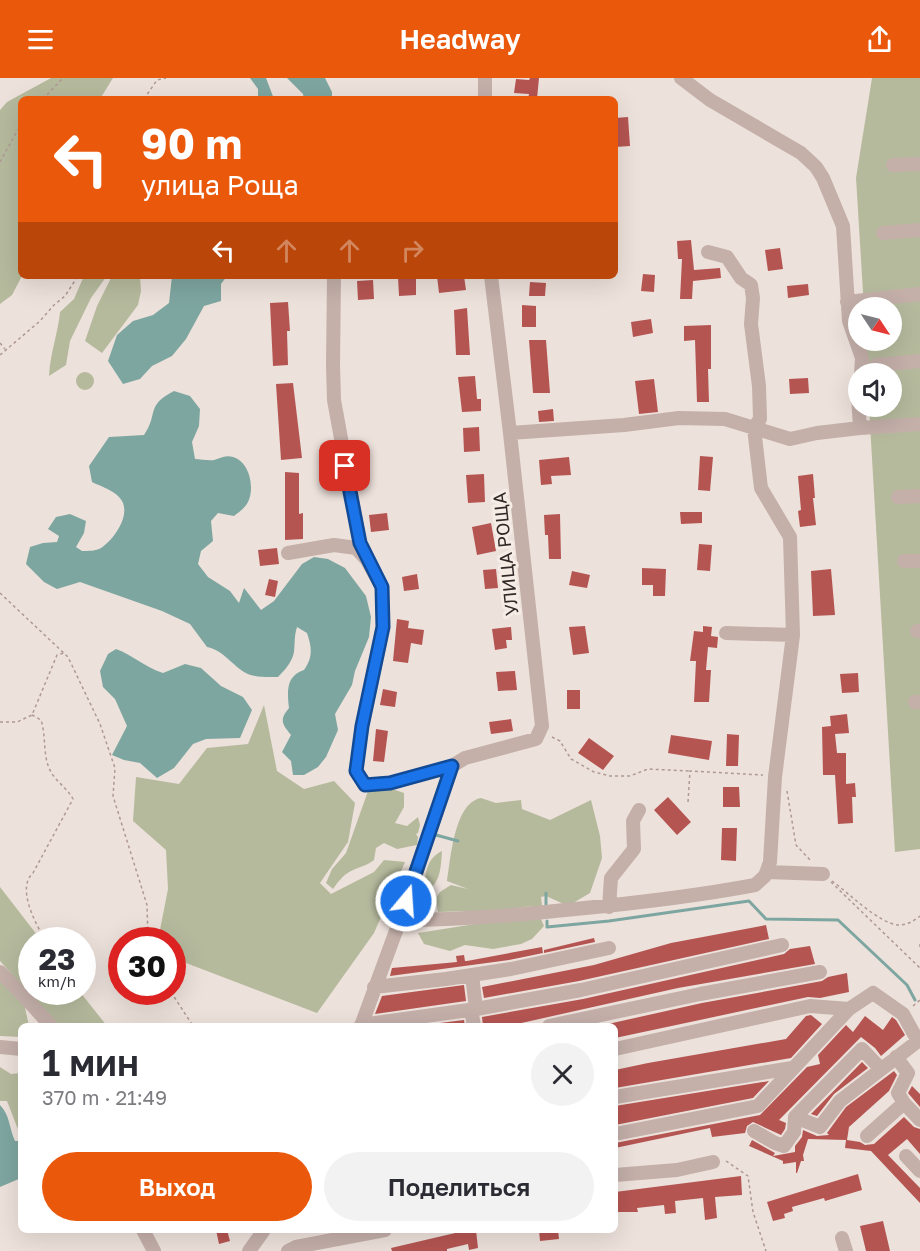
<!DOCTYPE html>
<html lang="ru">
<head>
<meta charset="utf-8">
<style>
  :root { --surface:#fff; --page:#f2f2f3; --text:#2b2b33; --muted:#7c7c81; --accent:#ea580c }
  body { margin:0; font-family:"Golos Text",sans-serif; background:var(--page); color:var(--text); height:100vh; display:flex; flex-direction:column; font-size:22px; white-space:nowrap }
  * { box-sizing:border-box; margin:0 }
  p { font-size:20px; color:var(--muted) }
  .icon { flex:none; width:33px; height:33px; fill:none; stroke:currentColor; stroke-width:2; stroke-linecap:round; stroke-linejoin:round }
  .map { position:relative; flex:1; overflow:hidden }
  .panel { position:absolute; left:18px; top:945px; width:600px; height:210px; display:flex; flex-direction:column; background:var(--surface); border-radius:9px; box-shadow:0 6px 24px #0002 }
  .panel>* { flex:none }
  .banner { position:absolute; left:18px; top:18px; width:600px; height:183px; border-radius:9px; box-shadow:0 6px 24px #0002; background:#ea580c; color:#fff; overflow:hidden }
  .needle { width:39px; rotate:125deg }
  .tools { position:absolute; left:848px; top:219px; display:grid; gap:12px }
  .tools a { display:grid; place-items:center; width:54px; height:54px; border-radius:50%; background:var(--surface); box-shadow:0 6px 24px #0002; font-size:30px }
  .speed { position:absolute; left:18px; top:849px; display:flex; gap:12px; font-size:30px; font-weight:700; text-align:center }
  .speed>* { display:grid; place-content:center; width:78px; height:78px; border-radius:50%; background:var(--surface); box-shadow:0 6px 24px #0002; line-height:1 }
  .speed small { font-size:15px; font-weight:400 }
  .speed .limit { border:9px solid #d22; background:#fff; color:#111 }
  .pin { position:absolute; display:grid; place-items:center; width:51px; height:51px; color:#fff; margin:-26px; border-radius:12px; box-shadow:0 3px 9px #0006 }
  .me { position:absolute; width:66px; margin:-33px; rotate:18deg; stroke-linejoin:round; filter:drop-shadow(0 0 4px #0008) }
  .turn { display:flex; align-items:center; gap:21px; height:126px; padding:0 24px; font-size:27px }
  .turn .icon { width:78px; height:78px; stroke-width:2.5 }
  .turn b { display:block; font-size:42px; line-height:51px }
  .lanes { display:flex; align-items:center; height:57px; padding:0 24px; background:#0003; justify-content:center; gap:30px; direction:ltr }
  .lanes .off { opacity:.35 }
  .round { display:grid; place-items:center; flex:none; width:63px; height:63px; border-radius:32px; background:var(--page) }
  .overview { display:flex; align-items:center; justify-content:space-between; height:102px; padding:0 24px }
  h1 { font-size:36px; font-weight:600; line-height:45px }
  .action { display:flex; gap:12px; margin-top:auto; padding:12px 24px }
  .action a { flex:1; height:69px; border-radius:36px; background:var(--accent); color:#fff; font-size:24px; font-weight:600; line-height:69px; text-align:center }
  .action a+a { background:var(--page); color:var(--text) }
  header { display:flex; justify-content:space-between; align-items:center; height:78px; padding:0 24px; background:var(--accent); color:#fff; font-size:27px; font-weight:600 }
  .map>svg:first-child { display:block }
  .green { fill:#b6ba9d }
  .water { fill:#7ea6a0 }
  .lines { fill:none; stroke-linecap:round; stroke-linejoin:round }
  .stream { stroke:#7ea6a0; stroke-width:3 }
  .building { fill:#b55552 }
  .path { stroke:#af9993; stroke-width:1.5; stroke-dasharray:3 3; stroke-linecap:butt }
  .minor { stroke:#c4afa9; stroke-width:14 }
  .route-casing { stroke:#114b97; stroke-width:15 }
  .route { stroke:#1a73e8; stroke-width:10 }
  .labels { text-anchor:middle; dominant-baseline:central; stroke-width:6; stroke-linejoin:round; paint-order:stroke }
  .street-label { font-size:18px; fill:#322927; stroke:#f6ece6 }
</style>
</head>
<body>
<header><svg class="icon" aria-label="menu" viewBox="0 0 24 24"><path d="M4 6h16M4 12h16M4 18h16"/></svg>Headway<svg class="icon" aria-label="share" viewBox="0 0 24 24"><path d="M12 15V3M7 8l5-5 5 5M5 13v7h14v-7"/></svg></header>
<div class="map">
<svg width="920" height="1173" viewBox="0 0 920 1173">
  <rect width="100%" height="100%" fill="#ede1db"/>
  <path class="green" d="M51,0H113L100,21H21L22,198L12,217L0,226V32L7,24Z
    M872,0H920V771L895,774L869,329L891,328V296L868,295L866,263L891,262V230H864L856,100Z
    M84,198L106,199L91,220L70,263L66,287L49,298C50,276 58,255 60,234L74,221Z
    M112,198H140L141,213L138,227L102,275L85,263L97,228Z
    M76 303a9 9 0 1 1 18 0a9 9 0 1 1-18 0Z
    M264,627L277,693L304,711L334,703L355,725L348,764L320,805L331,816L374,794L384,782L405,784L374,855L317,935L173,880L172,862H158L168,811L166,772L133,743L136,699L179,706L207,670L248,666Z
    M387,709L404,715V729L395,745L407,748L418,739L420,747L418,755L416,756L418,759L417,767L397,771L384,765L376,770L374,782C365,789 360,788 351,793C343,797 338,804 333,811L326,805L332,791L346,775L368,713Z
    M481,720L496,725L521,722L522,731L550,742L591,722L600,758L602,780L590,815L568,828L546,818L541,819L542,828L522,829L489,836L471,833L438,834C435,816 436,816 451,807L468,811L447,803C451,780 454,725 481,720Z
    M442,773C441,787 441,803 429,812L424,810C426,794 426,781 442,773Z
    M0,809L41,862H32V914H80L107,948H58L0,883Z
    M541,841L544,848L532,861L521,866L493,871L465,867L450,873L424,866L418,855L488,844Z
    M0,901L24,925L29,948H21V959L0,958Z
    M0,989L11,996L21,995V1059L7,1023H0Z"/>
  <path class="water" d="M250,0H266L274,21H258V11Z
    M287,0H325L332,14V21H304L303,16Z
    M172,198H227L221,206V223L204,228L186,261L172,278L152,288L140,301L123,306L108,283L117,257L133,243L153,237L169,225Z
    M174,313L190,318L200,331L199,348L192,364L195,381C201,381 208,383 214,382C221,380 226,377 233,379C250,384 255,410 248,424C245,430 239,434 234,438L218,435L211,443L213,463L201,473L198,486L208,499L230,513L239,525L244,510L261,532L274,523L302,486L314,479L328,481L345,490L366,518L371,539L369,559L355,593L352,607L335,636L338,652L326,679L318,689L304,697H293L291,683L282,674L291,657C282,646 279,642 289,630C287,613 286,598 304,592C313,579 312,570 307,555L297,549C294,559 295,565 294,574C292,584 285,592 278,599C267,599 254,600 244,594C230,585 224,573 207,569L190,546L162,533L80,504L57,511L44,504L26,486L30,469L43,465L57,464L59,458L48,451L56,439L70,436L86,443L84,455L76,469L82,473C88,473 96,473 101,470C113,462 129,440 123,425C119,414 102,409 92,404L89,388L109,359L144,357C159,335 145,328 174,313Z
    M116,571C133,577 144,589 163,595L185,586L201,590L221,608L243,619L252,632L240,660L206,661L193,666L174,690L157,700L140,685L124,682L112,677L127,648L115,621L103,609L100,593L108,576Z
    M0,1027C10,1037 9,1050 15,1063H21V1100L0,1109Z"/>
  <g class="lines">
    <path class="stream" d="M436,757L458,763
      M546,815V827
      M547,843V849L609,843L749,823L766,841L838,842L907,907L915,922"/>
  </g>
  <path class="building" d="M530,0H539L537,21H528L529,16L514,15L516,1L529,2Z
    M628,39L630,68L615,69V40Z
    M691,162L694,192L720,190L721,200L693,203L692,221H680L682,181H678L677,163Z
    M780,170L783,191L768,193L765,172Z
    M643,196L655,197L654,214L641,213Z
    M437,198H464L466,212L439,215Z
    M398,199H416V217L399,218Z
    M373,202L374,221L358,222L357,203Z
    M530,204L546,205L545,218H529Z
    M808,206L809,217L788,220L787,208Z
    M288,224L290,253H287L288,287L273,288L270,225Z
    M522,227L536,228V249H522Z
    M467,230L470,277H456L454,232Z
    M651,241L653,255L633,259L631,244Z
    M711,247V291H708L709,324H697L695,262L684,263V248Z
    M529,262H546L550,315H533Z
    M475,298L477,321H481V333L462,334L458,299Z
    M808,300L809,315L790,316L789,301Z
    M654,301L658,334L639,336L635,303Z
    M293,305L302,380L281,382L276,306Z
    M553,331L554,343L539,344L538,333Z
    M479,349L480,373L464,374L463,350Z
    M700,378L713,379L710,413L698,412Z
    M569,379L571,397L551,398L552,406L541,407L539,382Z
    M285,394L299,395V436L303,435V461L285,462Z
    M484,396L485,424L468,425L466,397Z
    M813,396L815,420H813L816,447L800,449L798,433L801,432L798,398Z
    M680,434H702V445L681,446Z
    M387,435L389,452L371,454L369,437Z
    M560,436L561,481H549L548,457H545L544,437Z
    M491,445L496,473L477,477L472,449Z
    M699,466L712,467L710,493L697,492Z
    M277,470L279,486L260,488L258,472Z
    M642,490L666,491L665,518H653V507H642Z
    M496,491L498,510L485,511L483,492Z
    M831,491L835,537L813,538L811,493Z
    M572,493L590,497L587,510L569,507Z
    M417,496L419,511L404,513L402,499Z
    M269,501L278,503L275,519L265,517Z
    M397,541L409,543L408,550L424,552L422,567L411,565L408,585L393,583Z
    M585,548L589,575L573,577L569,549Z
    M703,548L712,549L711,558L718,559L717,570L708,569L706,592H711L709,624H694L696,583H690L694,553L703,554Z
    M511,549L512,562H506L507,570L495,572L492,551Z
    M515,593L517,612L498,613L496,594Z
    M858,595L859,614L842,615L840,596Z
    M383,611L397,614L395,629L380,627Z
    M567,612H580V631H567Z
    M847,636L849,655L835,656L837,675H846V706L855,705L856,719H852L853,745L838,746L835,697H823L822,649L831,648L830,638Z
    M511,641L513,653L491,656L489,644Z
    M376,651L388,653L384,684L373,683Z
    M727,656L739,657L738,688H726Z
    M671,657L712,663L709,682L668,675Z
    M589,660L614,678L603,692L578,675Z
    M723,709H739L740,729H723Z
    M668,719L691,744L677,757L654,732Z
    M722,750H737L736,783L721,782Z
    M766,847L769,861L579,903L484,920L482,909L594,887L671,865Z
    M594,860L595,864L544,875V872Z
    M810,868L815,886L678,910L508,948H483L482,939L583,921L784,876L790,871Z
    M542,869L543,875L509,882L390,898L392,890L457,884L456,878L464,877L465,883H467Z
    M847,895L849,914L820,920L808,919L615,960V948H599L702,925L822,903L828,899Z
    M464,907L466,923L375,936L382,918Z
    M811,937L822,946L791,980L615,1010V992L648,985L786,961L806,938Z
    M865,938L883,952L892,939L896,942L905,957L881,978L875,970L861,959L779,1042L786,1045L785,1051L781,1057L753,1044L747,1048L745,1055L712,1059L710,1050L615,1070V1065L760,1037L807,989L820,986L818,977L846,947L853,954Z
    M464,942L465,948H432V946Z
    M862,984L868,990L834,1016L817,1038L811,1036Z
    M894,993L897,997L889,1013L849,1049L847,1062L860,1064L865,1067L874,1066L904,1039L914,1049L920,1051V1076L907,1061L888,1077L920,1110V1125L871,1073L845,1070L846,1062L808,1061L803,1077L804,1083H801L797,1095H796V1084L783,1086V1083L749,1068L752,1062L775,1075L773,1078L795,1074V1068L802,1059L803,1052L817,1058L829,1057L827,1055L846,1029Z
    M769,1003L753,1020L615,1047V1028Z
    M912,1008L920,1016V1029L908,1015Z
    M858,1096L862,1112L825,1123L824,1120L792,1129L793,1133L784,1136L785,1140L773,1143L767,1124Z
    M741,1098L742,1117L715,1119L717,1140L705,1142L703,1120L675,1123L676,1135L665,1136L664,1127L637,1130L638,1134H615V1114Z
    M883,1143L890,1173H866L860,1148Z
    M216,1152H227L230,1163L219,1166Z
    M468,1152H476L478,1170L469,1172L468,1166L447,1171V1173H392L391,1170Z
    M539,1152H558L559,1161L540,1163Z"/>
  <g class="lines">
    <path class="path" d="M43,21L63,0
      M144,21L157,2L166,0
      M0,84L21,46
      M0,265L5,271
      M0,277L40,243L54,227L65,218L78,198
      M0,515L68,579L100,646L115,690L113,718L147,827L148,862
      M32,637L41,642C46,657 43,676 49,690C55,704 66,708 73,721L33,795C16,810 36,846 45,862
      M0,644H17L32,637L57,577L64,575
      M552,659L560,663L571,681L594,694L610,698H630L648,691L689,693
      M787,713L796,767L811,783
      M688,724L690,693L763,697
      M832,803C849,815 879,846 899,847C907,847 914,843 920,838
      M831,804L920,890
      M920,866V869
      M171,914L193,948
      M44,924L48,914
      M913,928L920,922
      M726,1083L748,1098L753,1134L766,1173"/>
    <path class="minor" d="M485,0V21
      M681,0L710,22L801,75L816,89L823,100L843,148L849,243L862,280L861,296
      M893,87L920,86
      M883,155L920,152
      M708,174L727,179L741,200L751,207L753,220L751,246L759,308L760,341L754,350L761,410L790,459L793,557
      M334,198L333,287L334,322L360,465L365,478
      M847,224L920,216
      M876,287L920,283
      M860,350L920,346
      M510,355L624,347L679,340L725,341L790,361L817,355L860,350L858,318
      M898,419L920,418
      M288,475L334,467L356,470L367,482L382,509L383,549L362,649L356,693L365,707L390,705L452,688L465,680L536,661L542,648L510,355L491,198
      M904,483H920
      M917,553H920
      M915,624H920
      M767,794L823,796
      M609,829L611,800L634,771L633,743L639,732
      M400,842C455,842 510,838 565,832C628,826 692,819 755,807L765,798L770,784L775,699L793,557L726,555
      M0,894L22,916L51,948
      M472,897L476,931
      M374,909L446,901L511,891L609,870
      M471,931L474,948
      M849,931L873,915L903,936L918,963L840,1023L820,1049L795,1039L862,971L881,991
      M361,947L476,931L581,912L782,867
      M361,948L400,842L452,688
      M549,948L700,916L820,894
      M0,969L21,971
      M615,971L810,928L849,931L758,1028L615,1056
      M896,979L908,995L898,1015L904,1025L920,1042
      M615,1019L792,990
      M754,1053L775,1065L784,1068L794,1054L795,1039
      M867,1058L904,1025
      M906,1078L920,1093
      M615,1097L677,1092L713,1084
      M143,1152L154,1173
      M842,1160L846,1173
      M249,1173L264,1152
      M288,1173L296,1169L385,1152"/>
  </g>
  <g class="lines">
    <defs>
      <path id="route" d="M345,388L360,465L382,509L383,549L362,648L356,693L365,707L390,705L452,688L406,823"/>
    </defs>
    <use href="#route" class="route-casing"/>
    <use href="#route" class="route"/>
  </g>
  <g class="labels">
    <g class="street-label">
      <text transform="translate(505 476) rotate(-96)">УЛИЦА РОЩА</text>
    </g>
  </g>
</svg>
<div class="tools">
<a><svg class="needle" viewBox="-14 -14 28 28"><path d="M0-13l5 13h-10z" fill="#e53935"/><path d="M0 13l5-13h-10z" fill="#7c7c81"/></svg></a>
<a><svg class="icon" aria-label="sound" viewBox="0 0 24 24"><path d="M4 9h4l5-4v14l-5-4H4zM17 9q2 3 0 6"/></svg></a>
</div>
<div class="speed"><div>23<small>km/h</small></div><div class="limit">30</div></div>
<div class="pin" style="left:345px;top:388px;background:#d93025"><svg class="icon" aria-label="arrive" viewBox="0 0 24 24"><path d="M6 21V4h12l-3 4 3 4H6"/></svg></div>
<svg class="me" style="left:406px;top:823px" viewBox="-20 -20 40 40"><circle r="17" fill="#1a73e8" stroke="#fff" stroke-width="3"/><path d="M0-11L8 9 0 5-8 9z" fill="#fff"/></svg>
<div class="banner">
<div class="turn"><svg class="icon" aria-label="left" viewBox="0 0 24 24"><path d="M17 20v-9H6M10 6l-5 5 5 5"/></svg><div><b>90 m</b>улица Роща</div></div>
<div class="lanes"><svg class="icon" aria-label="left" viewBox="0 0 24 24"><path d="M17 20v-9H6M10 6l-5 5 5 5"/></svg><svg class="icon off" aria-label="ahead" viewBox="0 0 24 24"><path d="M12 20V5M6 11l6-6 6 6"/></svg><svg class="icon off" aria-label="ahead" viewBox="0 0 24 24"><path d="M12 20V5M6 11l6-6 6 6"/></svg><svg class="icon off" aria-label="right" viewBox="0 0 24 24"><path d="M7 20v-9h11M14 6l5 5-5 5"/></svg></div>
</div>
<section class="panel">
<div class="overview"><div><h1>1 мин</h1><p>370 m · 21:49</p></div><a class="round"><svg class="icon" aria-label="close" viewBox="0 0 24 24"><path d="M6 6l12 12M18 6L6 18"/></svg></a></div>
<div class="action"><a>Выход</a><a>Поделиться</a></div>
</section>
</div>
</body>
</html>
